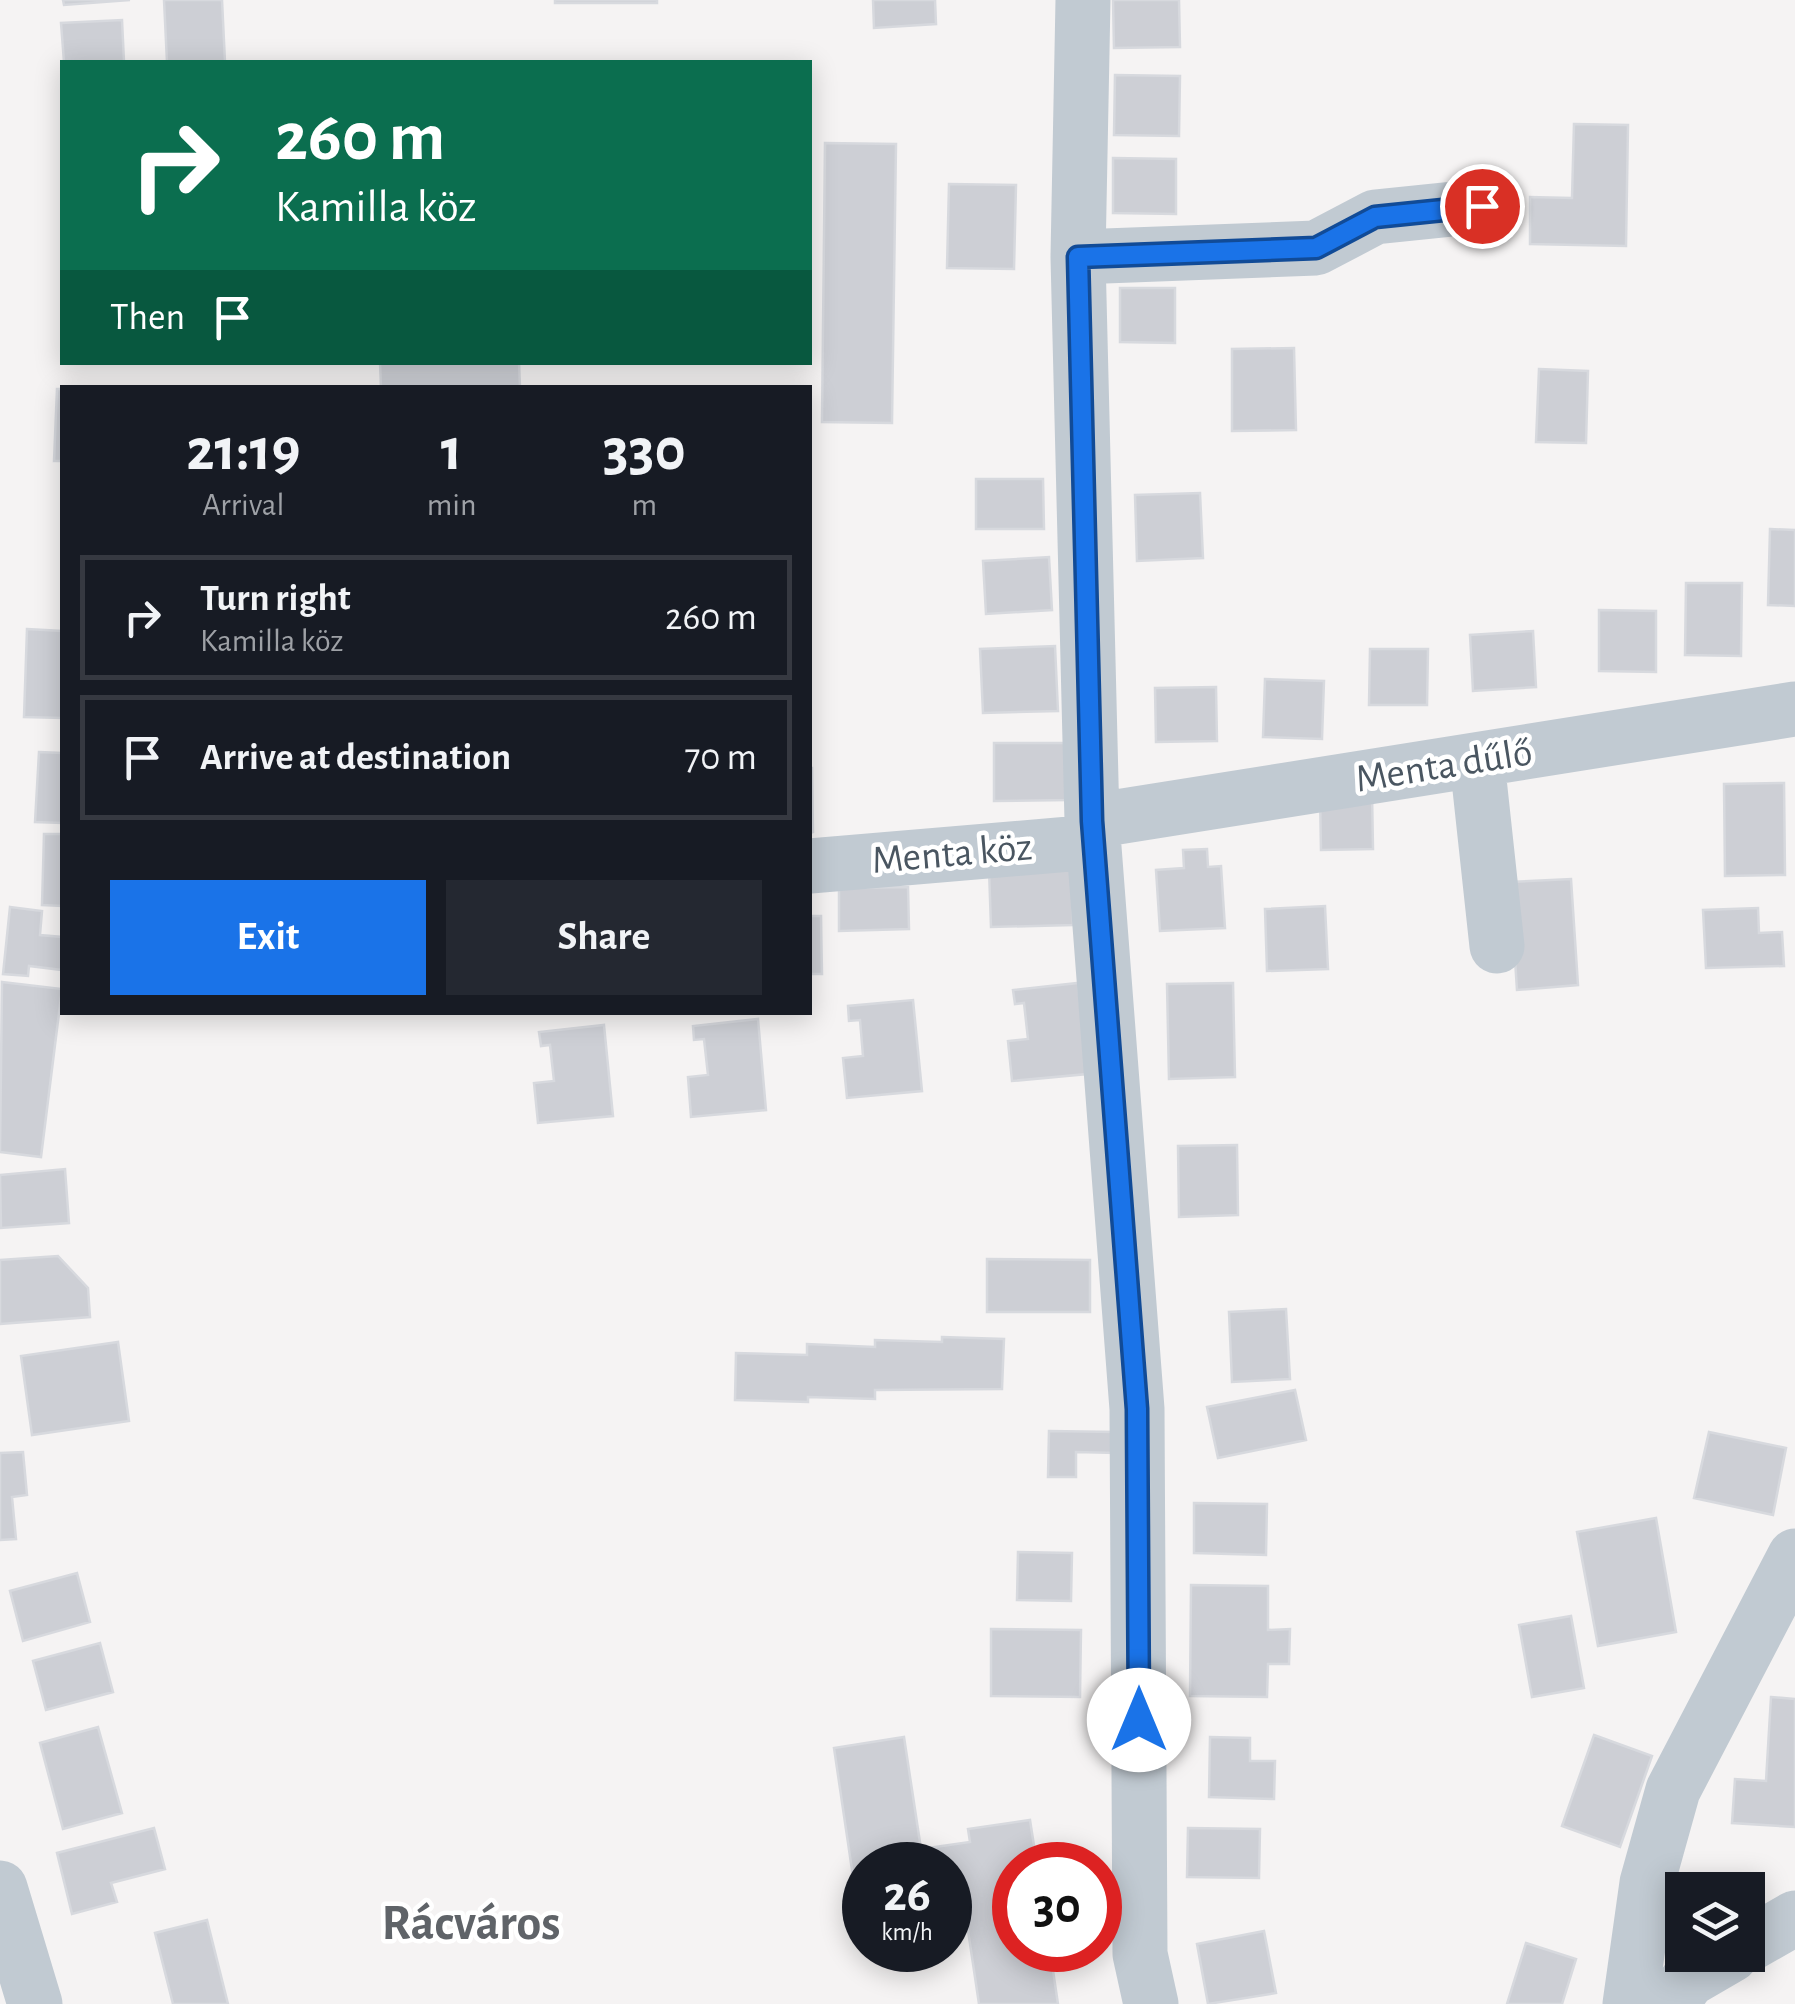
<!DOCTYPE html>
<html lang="en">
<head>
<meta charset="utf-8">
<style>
  :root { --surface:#171b24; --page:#242831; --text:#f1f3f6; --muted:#9ea1a6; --line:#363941; --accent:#1a73e8 }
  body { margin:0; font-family:"Alegreya Sans",sans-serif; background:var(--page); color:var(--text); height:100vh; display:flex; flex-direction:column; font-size:38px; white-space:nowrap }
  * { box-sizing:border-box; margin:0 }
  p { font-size:32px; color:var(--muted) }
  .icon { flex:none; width:55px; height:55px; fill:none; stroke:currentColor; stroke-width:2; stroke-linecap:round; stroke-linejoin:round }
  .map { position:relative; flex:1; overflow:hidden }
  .sheet { position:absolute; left:60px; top:385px; width:752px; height:630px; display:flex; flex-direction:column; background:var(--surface); border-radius:0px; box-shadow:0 5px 25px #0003 }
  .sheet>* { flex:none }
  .guide { position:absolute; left:60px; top:60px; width:752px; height:305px; border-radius:0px; box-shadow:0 5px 25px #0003; background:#0b6e4f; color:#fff; overflow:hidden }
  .controls { position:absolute; left:1665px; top:1872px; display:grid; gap:20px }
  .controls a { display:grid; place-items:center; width:100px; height:100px; border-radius:0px; background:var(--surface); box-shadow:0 5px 25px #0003; font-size:50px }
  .speed { position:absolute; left:842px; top:1842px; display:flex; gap:20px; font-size:50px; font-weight:700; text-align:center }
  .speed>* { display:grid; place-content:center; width:130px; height:130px; border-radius:50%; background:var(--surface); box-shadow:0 5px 25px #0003; line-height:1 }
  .speed small { font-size:25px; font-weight:400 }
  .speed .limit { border:15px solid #d22; background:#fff; color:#111 }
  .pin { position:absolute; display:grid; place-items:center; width:85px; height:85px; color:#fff; margin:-42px; border:5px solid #fff; border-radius:50%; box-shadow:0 2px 10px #0007 }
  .me { position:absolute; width:110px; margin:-55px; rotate:0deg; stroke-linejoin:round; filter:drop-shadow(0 0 8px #0008) }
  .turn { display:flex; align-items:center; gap:35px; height:210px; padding:0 50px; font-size:45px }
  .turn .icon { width:130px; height:130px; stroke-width:2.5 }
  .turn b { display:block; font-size:70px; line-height:85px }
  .then { display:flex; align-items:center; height:95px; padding:0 50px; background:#0003; gap:20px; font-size:38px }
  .eta { display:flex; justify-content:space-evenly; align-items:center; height:170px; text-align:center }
  .eta b { font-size:60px; font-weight:600; line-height:70px }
  .button { display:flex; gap:20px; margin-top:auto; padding:20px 50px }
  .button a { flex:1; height:115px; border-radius:0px; background:var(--accent); color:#fff; font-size:40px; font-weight:600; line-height:115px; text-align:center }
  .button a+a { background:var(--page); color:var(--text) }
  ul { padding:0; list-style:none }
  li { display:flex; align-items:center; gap:30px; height:125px; margin:0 20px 15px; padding:0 30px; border:5px solid var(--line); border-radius:0px }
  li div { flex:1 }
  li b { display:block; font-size:38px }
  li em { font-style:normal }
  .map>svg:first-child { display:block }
  .building { fill:#cdcfd5; stroke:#d7d9de; stroke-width:2.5 }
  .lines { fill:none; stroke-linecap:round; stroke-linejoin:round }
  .minor { stroke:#c1cad2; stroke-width:55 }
  .route-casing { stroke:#114b97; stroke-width:25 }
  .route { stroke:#1a73e8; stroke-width:18 }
  .labels { text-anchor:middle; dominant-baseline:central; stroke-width:9; stroke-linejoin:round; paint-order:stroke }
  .street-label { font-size:40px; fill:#4a5661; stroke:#fff }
  .district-label { font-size:50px; font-weight:bold; fill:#5f6368; stroke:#fff }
</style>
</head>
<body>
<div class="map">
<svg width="1795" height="2004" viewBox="0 0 1795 2004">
  <rect width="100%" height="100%" fill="#f5f3f3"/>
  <path class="building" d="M63,0H130L64,5Z
    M164,0H222L225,62H167Z
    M555,0H657V3H555Z
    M873,0H935L936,24L874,28Z
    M1113,0H1179L1180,47L1114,48Z
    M122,20L124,62H64L61,23Z
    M1115,75L1180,76L1179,136L1114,135Z
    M1574,124L1628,125L1626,246L1530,244V197L1572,198Z
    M825,143L896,144L892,423L822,422Z
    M1113,158L1176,159V214L1113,213Z
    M949,184L1016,185L1014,269L947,268Z
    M1120,288H1175V343L1120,342Z
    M1294,348L1296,430L1232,431V349Z
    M380,362H519L520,388H381Z
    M1539,369L1588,371L1586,443L1536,442Z
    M57,389H62V461H54Z
    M976,479H1043L1044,529H976Z
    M1200,493L1203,558L1137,561L1135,495Z
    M1770,529L1795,530V606L1768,605Z
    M1049,557L1052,610L986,614L983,561Z
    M1686,583H1742L1741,656L1685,655Z
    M1599,610L1656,611V672L1599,671Z
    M27,629L62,631V718L24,717Z
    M1533,631L1536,687L1473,691L1470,635Z
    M1055,646L1058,711L983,713L980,649Z
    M1370,649H1428L1427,705H1369Z
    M1265,679L1324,681L1322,739L1263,737Z
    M1216,687L1217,741L1156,742L1155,688Z
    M994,743H1068V800L994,801Z
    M39,752L62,753V823L35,822Z
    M810,768H812L813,832L810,833Z
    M1784,783L1785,875L1725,876L1724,784Z
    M1372,793L1373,849L1321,850L1320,794Z
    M44,834H62V906L42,905Z
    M1207,849L1208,867L1221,866L1225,928L1160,931L1156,870L1184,868L1183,850Z
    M1072,867L1073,925L991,927L989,869Z
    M1571,879L1578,985L1517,990L1510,882Z
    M908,887L909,929L839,931V888Z
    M1325,906L1328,969L1267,971L1265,909Z
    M10,907L42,911L40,935L62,937V970L29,966L28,976L3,974Z
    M1758,908L1759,933L1782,932L1784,966L1706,968L1703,910Z
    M810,916H821L822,974H810Z
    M2,982L62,989L41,1157L0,1152Z
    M1078,983L1087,1074L1012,1081L1008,1041L1028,1039L1024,1003L1015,1004L1013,990Z
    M1233,983L1235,1077L1169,1079L1167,984Z
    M913,1000L922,1091L847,1098L843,1058L863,1056L860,1020L849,1021L848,1006Z
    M758,1019L766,1110L691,1117L688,1077L708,1075L704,1039L694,1040L693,1026Z
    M604,1025L613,1116L538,1123L534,1083L554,1081L550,1045L541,1046L539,1032Z
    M1237,1145L1238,1215L1179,1217L1178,1146Z
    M65,1169L69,1223L1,1228L0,1175Z
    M58,1256L88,1288L90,1317L0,1324V1260Z
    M987,1259L1090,1260V1312H987Z
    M1286,1309L1290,1379L1232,1382L1229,1312Z
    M942,1337L1004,1339L1002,1389L875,1390V1399L808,1397V1402L735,1400L736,1353L807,1355V1344L875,1347V1340L942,1342Z
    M118,1342L129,1421L32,1435L21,1356Z
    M1295,1390L1306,1440L1218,1458L1207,1407Z
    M1049,1431L1116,1432V1453L1076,1452V1477H1048Z
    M1709,1432L1786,1448L1773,1515L1694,1498Z
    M23,1452L27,1495L12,1497L16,1539L0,1540V1453Z
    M1194,1503L1267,1504L1266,1555L1194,1553Z
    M1656,1518L1676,1632L1598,1646L1577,1532Z
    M1018,1552L1072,1553L1071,1601L1017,1600Z
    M77,1573L90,1622L23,1641L10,1591Z
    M1191,1585L1268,1586V1630L1290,1629L1289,1664H1268L1267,1697L1190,1696Z
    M1571,1616L1584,1688L1532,1697L1519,1625Z
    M991,1629L1081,1630L1080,1697L991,1696Z
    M100,1643L113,1692L46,1710L33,1661Z
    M1771,1697L1795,1699V1827L1732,1823L1735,1779L1766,1781Z
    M98,1727L122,1813L63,1829L40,1743Z
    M1594,1735L1652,1756L1620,1847L1562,1826Z
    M904,1737L921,1849L970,1842L968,1829L1030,1820L1037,1865H1015V1950H1050L1058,2004H979L963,1897L950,1899V1865H865V1930L861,1931L834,1748Z
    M1210,1737L1250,1738V1761H1275L1274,1799L1209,1797Z
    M154,1828L165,1869L111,1883L117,1902L72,1914L57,1853Z
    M1188,1828L1260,1829L1259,1878L1187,1877Z
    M207,1920L228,2004H173L155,1933Z
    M1264,1931L1276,1993L1208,2004L1197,1944Z
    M1526,1943L1576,1959L1562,2004H1507Z"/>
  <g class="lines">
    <path class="minor" d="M1083,0L1078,257L1092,821L1137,1409L1140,1954L1151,2004
      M1078,257L1316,248L1375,217L1482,206
      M1477,761L1497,946
      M1092,821L1795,709
      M810,866L1093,842
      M0,1888L35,2004
      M1748,1945L1795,1918
      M1630,2004L1647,1883L1673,1790L1795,1556
      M1671,2004L1688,1980L1731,1955"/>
  </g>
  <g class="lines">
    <defs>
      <path id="route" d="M1139,1720L1137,1409L1092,821L1078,257L1316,248L1375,217L1482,206"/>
    </defs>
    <use href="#route" class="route-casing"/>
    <use href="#route" class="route"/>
  </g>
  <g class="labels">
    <g class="street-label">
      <text transform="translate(1444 766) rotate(-9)">Menta dűlő</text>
      <text transform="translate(952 854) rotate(-5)">Menta köz</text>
    </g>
    <g class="district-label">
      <text x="471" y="1924">Rácváros</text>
    </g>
  </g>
</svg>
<div class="controls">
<a><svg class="icon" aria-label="layers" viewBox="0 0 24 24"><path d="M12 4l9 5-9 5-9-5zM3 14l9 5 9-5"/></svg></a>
</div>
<div class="speed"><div>26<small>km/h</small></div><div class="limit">30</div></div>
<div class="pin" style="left:1482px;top:206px;background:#d93025"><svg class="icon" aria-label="arrive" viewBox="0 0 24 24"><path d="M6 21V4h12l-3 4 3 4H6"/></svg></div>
<svg class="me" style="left:1139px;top:1720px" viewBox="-20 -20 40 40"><circle r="19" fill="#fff"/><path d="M0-13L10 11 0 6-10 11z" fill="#1a73e8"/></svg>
<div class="guide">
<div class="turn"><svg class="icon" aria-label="right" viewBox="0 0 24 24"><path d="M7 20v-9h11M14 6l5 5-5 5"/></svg><div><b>260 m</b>Kamilla köz</div></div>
<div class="then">Then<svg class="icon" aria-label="arrive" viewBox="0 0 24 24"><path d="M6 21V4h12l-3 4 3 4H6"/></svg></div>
</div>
<section class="sheet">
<div class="eta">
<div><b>21:19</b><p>Arrival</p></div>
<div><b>1</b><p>min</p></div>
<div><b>330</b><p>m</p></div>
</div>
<ul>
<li><svg class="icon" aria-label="right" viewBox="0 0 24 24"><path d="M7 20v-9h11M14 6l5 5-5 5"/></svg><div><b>Turn right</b><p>Kamilla köz</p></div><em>260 m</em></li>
<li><svg class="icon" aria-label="arrive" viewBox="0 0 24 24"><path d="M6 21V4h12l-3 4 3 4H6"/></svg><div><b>Arrive at destination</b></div><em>70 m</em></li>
</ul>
<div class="button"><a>Exit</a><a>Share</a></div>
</section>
</div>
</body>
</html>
